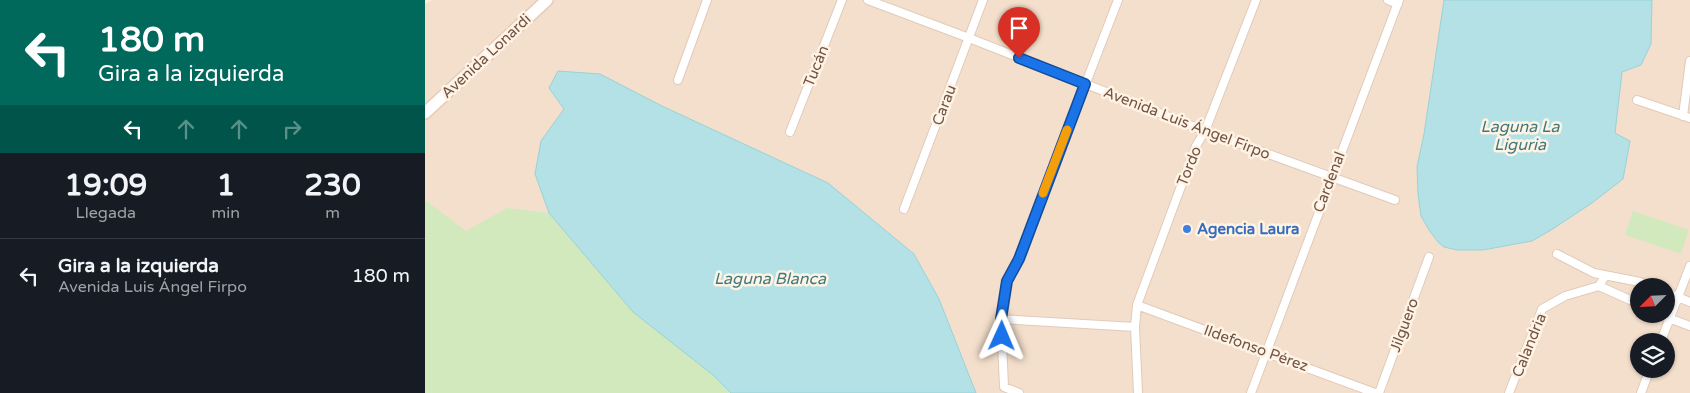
<!DOCTYPE html>
<html lang="es">
<head>
<meta charset="utf-8">
<style>
  :root { --surface:#171b24; --page:#20242c; --text:#f1f3f6; --muted:#9ea1a6; --line:#363941 }
  body { margin:0; font-family:"Varela Round",sans-serif; background:var(--page); color:var(--text); height:100vh; display:flex; flex-direction:column; font-size:19px; white-space:nowrap }
  * { box-sizing:border-box; margin:0 }
  p { font-size:16px; color:var(--muted) }
  .icon { flex:none; width:28px; height:28px; fill:none; stroke:currentColor; stroke-width:2; stroke-linecap:round; stroke-linejoin:round }
  .map { position:relative; flex:1; overflow:hidden }
  .side { display:flex; flex-direction:column; background:var(--surface); width:425px }
  .side>* { flex:none }
  .hud { background:#00695c; color:#fff; overflow:hidden }
  .needle { width:32px; rotate:246deg }
  .buttons { position:absolute; left:1205px; top:278px; display:grid; gap:10px }
  .buttons a { display:grid; place-items:center; width:45px; height:45px; border-radius:50%; background:var(--surface); box-shadow:0 1px 4px #0004; font-size:25px }
  .pin { position:absolute; display:grid; place-items:center; width:42px; height:42px; color:#fff; margin:-51px -21px; border-radius:50% 50% 50% 0; rotate:-45deg; box-shadow:0 0 5px #0007 }
  .pin .icon { rotate:45deg }
  .me { position:absolute; width:55px; margin:-28px; rotate:1deg; stroke-linejoin:round; filter:drop-shadow(0 0 4px #0008) }
  .turn { display:flex; align-items:center; gap:18px; height:105px; padding:0 15px; font-size:22px }
  .turn .icon { width:65px; height:65px; stroke-width:2.5 }
  .turn b { display:block; font-size:35px; line-height:42px }
  .lanes { display:flex; align-items:center; height:48px; padding:0 15px; background:#0003; justify-content:center; gap:25px; direction:ltr }
  .lanes .off { opacity:.35 }
  .eta { display:flex; justify-content:space-evenly; align-items:center; height:85px; text-align:center }
  .eta b { font-size:30px; font-weight:700; line-height:35px }
  ul { padding:0; list-style:none }
  li { display:flex; align-items:center; gap:15px; height:75px; padding:0 15px; border-top:1px solid var(--line) }
  li div { flex:1 }
  li b { display:block; font-size:19px }
  li em { font-style:normal }
  main { display:flex; flex:1; min-height:0 }
  .map>svg:first-child { display:block }
  .residential { fill:#f4dfcc; fill-rule:evenodd }
  .green { fill:#d2e9bd }
  .water { fill:#b3e1e5; stroke:#99d2d7 }
  .lines { fill:none; stroke-linecap:round; stroke-linejoin:round }
  .street-casing { stroke:#e0caba; stroke-width:10 }
  .secondary-casing { stroke:#e7ccba; stroke-width:14 }
  .street { stroke:#fff; stroke-width:8 }
  .secondary { stroke:#fff; stroke-width:11 }
  .route-casing { stroke:#114b97; stroke-width:12 }
  .route { stroke:#1a73e8; stroke-width:9 }
  .slow { stroke:#f59e0b; stroke-width:9 }
  .shop-dot { fill:#3f7fe0; stroke:#fff3e4; stroke-width:2 }
  .labels { text-anchor:middle; dominant-baseline:central; stroke-width:5; stroke-linejoin:round; paint-order:stroke }
  .street-label { font-size:15px; fill:#725346; stroke:#fff3e4 }
  .shop-label { font-size:15px; font-weight:bold; fill:#366cbe; stroke:#fff3e4; text-anchor:start }
  .water-label { font-size:16px; font-style:italic; fill:#3d797f; stroke:#fff3e4 }
</style>
</head>
<body>
<main>
<section class="side">
<div class="hud">
<div class="turn"><svg class="icon" aria-label="left" viewBox="0 0 24 24"><path d="M17 20v-9H6M10 6l-5 5 5 5"/></svg><div><b>180 m</b>Gira a la izquierda</div></div>
<div class="lanes"><svg class="icon" aria-label="left" viewBox="0 0 24 24"><path d="M17 20v-9H6M10 6l-5 5 5 5"/></svg><svg class="icon off" aria-label="ahead" viewBox="0 0 24 24"><path d="M12 20V5M6 11l6-6 6 6"/></svg><svg class="icon off" aria-label="ahead" viewBox="0 0 24 24"><path d="M12 20V5M6 11l6-6 6 6"/></svg><svg class="icon off" aria-label="right" viewBox="0 0 24 24"><path d="M7 20v-9h11M14 6l5 5-5 5"/></svg></div>
</div>
<div class="eta">
<div><b>19:09</b><p>Llegada</p></div>
<div><b>1</b><p>min</p></div>
<div><b>230</b><p>m</p></div>
</div>
<ul>
<li><svg class="icon" aria-label="left" viewBox="0 0 24 24"><path d="M17 20v-9H6M10 6l-5 5 5 5"/></svg><div><b>Gira a la izquierda</b><p>Avenida Luis Ángel Firpo</p></div><em>180 m</em></li>
</ul>
</section>
<div class="map">
<svg width="1265" height="393" viewBox="0 0 1265 393">
  <rect width="100%" height="100%" fill="#fceede"/>
  <path class="residential" d="M7,0H1265V393H0V4ZM1214,286H1241V314H1214ZM1214,341H1241V369H1214Z"/>
  <path class="green" d="M0,200L41,231L82,208L124,213L208,312L288,375L306,393H0Z
    M1208,211L1264,230L1256,254L1200,235Z"/>
  <path class="water" d="M1019,0H1227L1226,44L1216,65L1197,72L1190,133L1205,141L1198,179L1167,203L1126,230L1107,241L1058,250H1032L1019,247L1013,242L1004,230L996,216L993,194L992,167L999,134Z
    M133,71L175,74L237,106L403,183L489,254L514,299L551,393H306L288,375L208,312L124,213L110,174L116,141L139,109L124,88Z"/>
  <g class="lines">
    <defs>
      <path id="street" d="M443,0L544,38L780,131L970,200
        M963,0L973,4
        M253,80L282,0
        M1212,100L1265,118
        M1258,116L1265,61
        M365,132L417,0
        M479,209L558,0
        M1132,254L1169,273L1215,282L1226,286
        M1174,286L1214,304
        M1241,292L1265,302
        M712,305L950,393
        M1233,314L1265,326
        M576,319L710,327
        M1236,341L1265,266
        M594,393L579,387L576,319L582,281L593,259L693,0
        M713,393L710,327L712,305L771,146L780,131L831,0
        M826,393L974,0
        M954,393L1004,257
        M1084,393L1117,309L1140,296L1174,286L1180,276
        M1216,393L1225,369"/>
      <path id="secondary" d="M0,113L122,0"/>
    </defs>
    <use href="#street" class="street-casing"/>
    <use href="#secondary" class="secondary-casing"/>
    <use href="#street" class="street"/>
    <use href="#secondary" class="secondary"/>
  </g>
  <g class="lines">
    <defs>
      <path id="route" d="M577,336L576,319L582,281L594,259L660,84L594,58"/>
    </defs>
    <use href="#route" class="route-casing"/>
    <use href="#route" class="route"/>
    <path class="slow" d="M618,193L642,130"/>
  </g>
  <circle class="shop-dot" cx="762" cy="229" r="5"/>
  <g class="labels">
    <g class="street-label">
      <text transform="translate(61 56) rotate(-43)">Avenida Lonardi</text>
      <text transform="translate(391 66) rotate(-68)">Tucán</text>
      <text transform="translate(519 105) rotate(-69)">Carau</text>
      <text transform="translate(762 123) rotate(21)">Avenida Luis Ángel Firpo</text>
      <text transform="translate(764 166) rotate(-68)">Tordo</text>
      <text transform="translate(904 182) rotate(-69)">Cardenal</text>
      <text transform="translate(979 325) rotate(-70)">Jilguero</text>
      <text transform="translate(1104 345) rotate(-68)">Calandria</text>
      <text transform="translate(831 348) rotate(20)">Ildefonso Pérez</text>
    </g>
    <g class="shop-label">
      <text x="772" y="229">Agencia Laura</text>
    </g>
    <g class="water-label">
      <text x="1095" y="127">Laguna La<tspan x="1095" dy="18">Liguria</tspan></text>
      <text x="345" y="279">Laguna Blanca</text>
    </g>
  </g>
</svg>
<div class="buttons">
<a><svg class="needle" viewBox="-14 -14 28 28"><path d="M0-13l5 13h-10z" fill="#e53935"/><path d="M0 13l5-13h-10z" fill="#9ea1a6"/></svg></a>
<a><svg class="icon" aria-label="layers" viewBox="0 0 24 24"><path d="M12 4l9 5-9 5-9-5zM3 14l9 5 9-5"/></svg></a>
</div>
<div class="pin" style="left:594px;top:58px;background:#d93025"><svg class="icon" aria-label="arrive" viewBox="0 0 24 24"><path d="M6 21V4h12l-3 4 3 4H6"/></svg></div>
<svg class="me" style="left:577px;top:336px" viewBox="-20 -20 40 40"><path d="M0-17L14 15 0 8-14 15z" fill="#1a73e8" stroke="#fff" stroke-width="4"/></svg>
</div>
</main>
</body>
</html>
